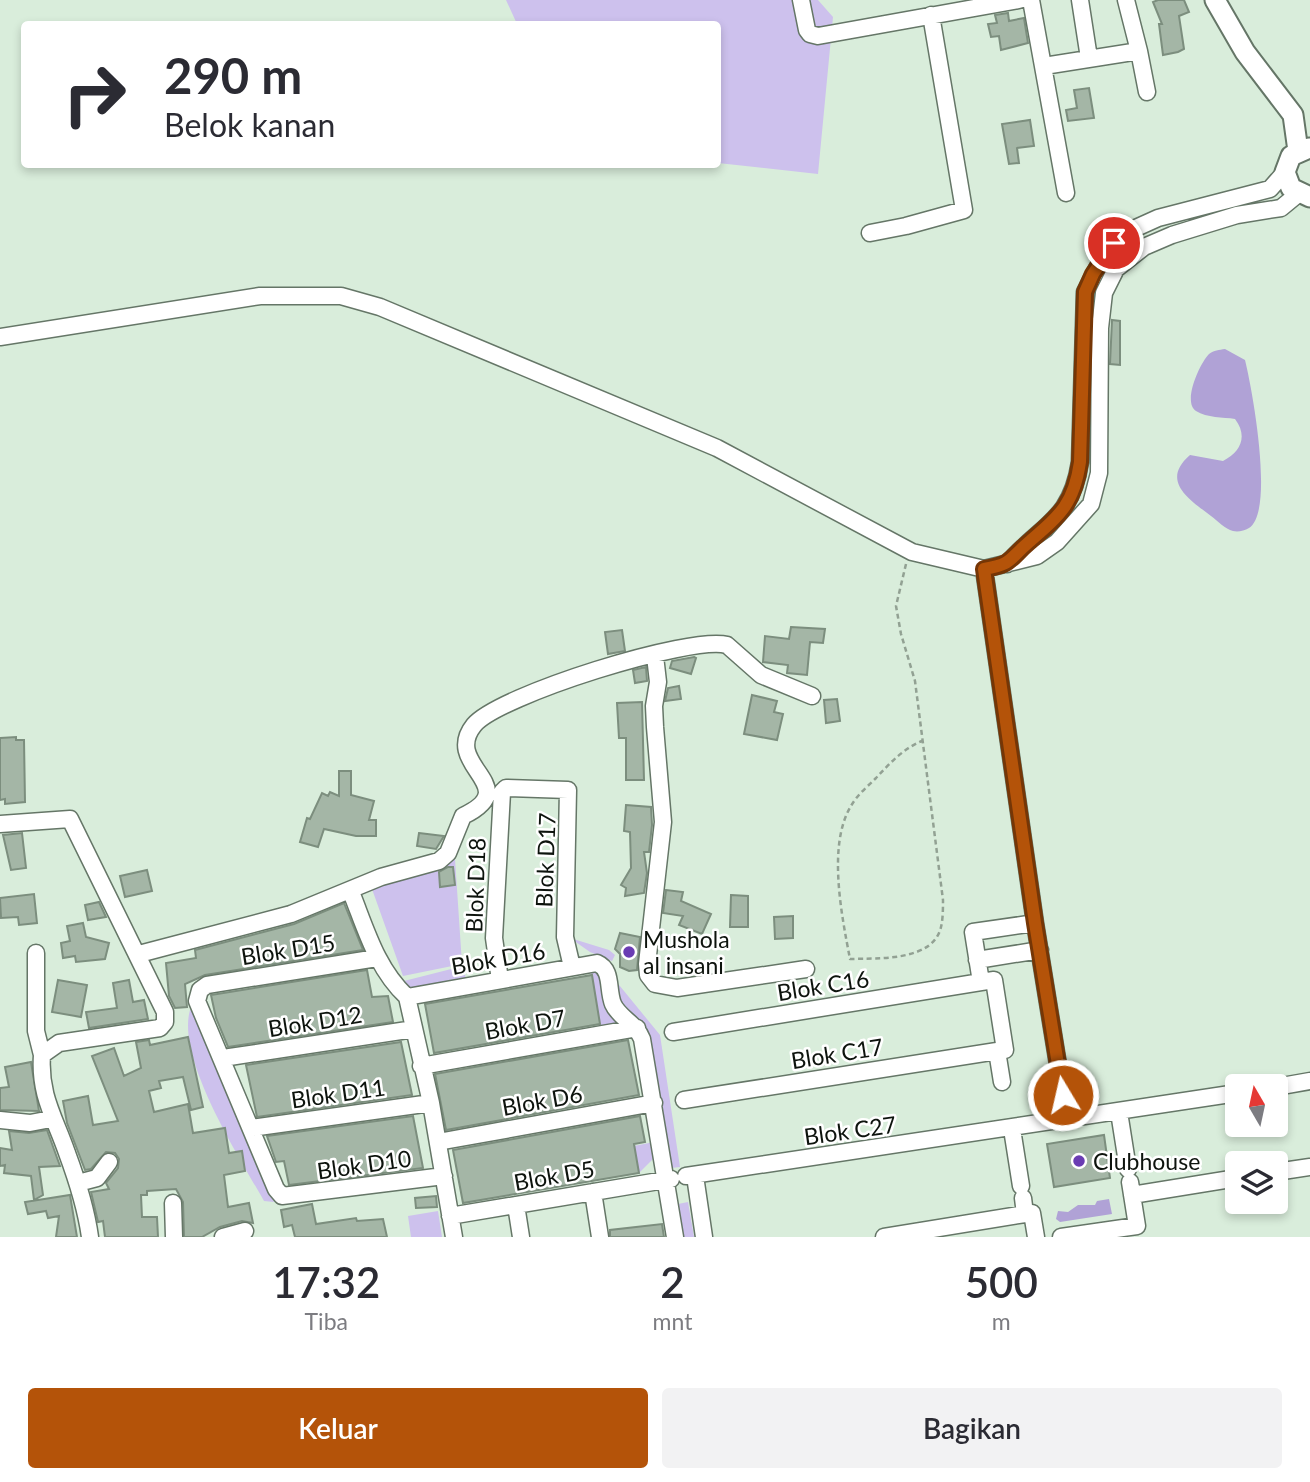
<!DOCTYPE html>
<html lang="id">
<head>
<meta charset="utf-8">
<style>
  :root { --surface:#fff; --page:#f2f2f3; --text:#2b2b33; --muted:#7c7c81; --accent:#b45309 }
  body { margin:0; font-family:Lato,sans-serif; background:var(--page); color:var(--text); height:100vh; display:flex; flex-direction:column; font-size:26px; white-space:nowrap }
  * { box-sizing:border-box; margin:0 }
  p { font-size:23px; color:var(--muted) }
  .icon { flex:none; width:38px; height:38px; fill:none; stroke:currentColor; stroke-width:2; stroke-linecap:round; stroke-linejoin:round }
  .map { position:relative; height:1237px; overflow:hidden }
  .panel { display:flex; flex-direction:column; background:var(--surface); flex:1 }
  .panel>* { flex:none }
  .guide { position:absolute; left:21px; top:21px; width:700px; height:147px; border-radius:7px; box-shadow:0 4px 10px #0003; background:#fff; color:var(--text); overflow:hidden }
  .needle { width:46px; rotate:351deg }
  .fabs { position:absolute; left:1225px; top:1074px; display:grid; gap:14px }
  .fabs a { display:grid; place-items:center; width:63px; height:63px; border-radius:7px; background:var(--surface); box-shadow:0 4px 10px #0003; font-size:35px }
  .pin { position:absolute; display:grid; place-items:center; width:60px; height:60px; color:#fff; margin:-30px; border:4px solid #fff; border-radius:50%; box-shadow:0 2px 7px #0007 }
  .me { position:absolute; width:77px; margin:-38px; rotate:351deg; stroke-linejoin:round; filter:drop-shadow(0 0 5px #0008) }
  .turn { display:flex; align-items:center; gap:24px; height:147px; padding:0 28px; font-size:32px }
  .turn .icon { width:91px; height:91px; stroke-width:2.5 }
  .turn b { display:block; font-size:49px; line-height:60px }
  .eta { display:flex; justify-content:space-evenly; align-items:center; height:119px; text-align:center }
  .eta b { font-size:42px; font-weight:600; line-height:49px }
  .cta { display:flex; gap:14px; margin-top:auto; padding:14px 28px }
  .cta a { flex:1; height:80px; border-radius:7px; background:var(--accent); color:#fff; font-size:28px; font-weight:600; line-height:80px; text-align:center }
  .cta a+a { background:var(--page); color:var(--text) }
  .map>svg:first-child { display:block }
  .green { fill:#cdc1ed }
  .water { fill:#b0a2d6 }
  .building { fill:#a4b6a6; stroke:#7c8e7e; stroke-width:2 }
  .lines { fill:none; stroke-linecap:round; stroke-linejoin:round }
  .minor-casing { stroke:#657667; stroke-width:19 }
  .tertiary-casing { stroke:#657667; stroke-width:23 }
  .path { stroke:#92a193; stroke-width:2.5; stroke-dasharray:5 3.5; stroke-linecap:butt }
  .minor { stroke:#fff; stroke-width:16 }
  .tertiary { stroke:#fff; stroke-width:19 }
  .route-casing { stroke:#753606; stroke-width:18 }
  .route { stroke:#b45309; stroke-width:12 }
  .poi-dot { fill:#6a3cb3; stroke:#fff; stroke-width:2.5 }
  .labels { text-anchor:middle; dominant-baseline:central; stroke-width:5; stroke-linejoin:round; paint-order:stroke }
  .street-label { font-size:23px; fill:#0d130d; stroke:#fff }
  .poi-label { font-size:23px; fill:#0d130d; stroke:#fff; text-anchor:start }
</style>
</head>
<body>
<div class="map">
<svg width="1310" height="1237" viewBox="0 0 1310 1237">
  <rect width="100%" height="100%" fill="#d9eddb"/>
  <path class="green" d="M506,0H818L833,17L818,174L718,163V24H517Z
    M455,859L462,964L403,976L367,875L419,862Z
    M570,938L609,950L615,955L612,961L590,952Z
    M463,966L466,979L406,989L404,981Z
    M591,972L599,974L623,1026L601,1029Z
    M615,980L660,1035L680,1167L671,1168L648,1035L622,1005Z
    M190,1010L193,1012L274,1202L264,1201C240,1158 176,1059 190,1010Z
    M654,1142L656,1156L639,1173L634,1146Z
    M688,1202L694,1237H683L678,1204Z
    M438,1211L442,1237H411L408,1216Z"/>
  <path class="water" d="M1225,349L1245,360C1252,388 1275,512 1249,528C1244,531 1238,532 1233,531C1225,529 1218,521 1211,516C1189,499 1160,481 1190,455L1223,461C1241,452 1248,436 1235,419C1223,417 1207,418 1196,411C1182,402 1200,363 1209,354C1214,350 1219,350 1225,349Z
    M1109,1199L1112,1214L1060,1222L1056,1219L1058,1211L1068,1212L1078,1205H1095L1097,1201Z"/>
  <path class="building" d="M1158,0H1184L1189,12L1179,16L1184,49L1178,52L1163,55L1159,24H1162L1153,2Z
    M1008,13L1009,21L1024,18L1028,43L1001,50L999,36L991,37L988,24L997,23L995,15Z
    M1089,88L1094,118L1068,121L1066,110L1077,108L1074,90Z
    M1030,120L1034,146L1017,148L1019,163L1009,164L1002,124Z
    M1112,320L1120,321V365L1110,364Z
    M791,627L825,629L823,643L810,642L807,675L787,673L788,665L763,662L765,636L789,639Z
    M622,630L625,651L608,654L605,632Z
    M694,657L696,658L691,674L670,668L672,661Z
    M646,667L647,681L635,683L633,670Z
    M679,686L681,699L665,701L668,688Z
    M752,695L777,701L774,712L783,714L777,740L744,734Z
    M837,699L840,721L826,723L824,700Z
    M642,702L644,780H626V738H619L617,703Z
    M16,737V740H24L25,802L5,804V799L0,800V738Z
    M339,771H351V795L374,801L369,820H376V836H356L324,829L318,847L300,842L307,818L310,819L322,793L328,796L330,792L339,796Z
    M626,805L651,807L652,825L649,852H644L647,873L644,893L625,896L626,888L621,885L631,868L630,832L624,831Z
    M22,833L26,868L11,870L3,835Z
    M419,833L444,836L436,849L417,846Z
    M448,867H453L455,885L440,887L439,872Z
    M147,870L152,891L125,897L120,876Z
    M666,890L683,892L681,901L711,914L702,934L679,925L683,916L663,913Z
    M34,894L37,923L19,925L18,917L1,918L0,898Z
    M731,895L748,896V927H730Z
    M99,902L106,917L88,920L85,905Z
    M344,903L363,950L205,975L185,984L187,1007L175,1008L169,996L166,963L196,958L195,950L294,924Z
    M793,916V938L775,939L774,917Z
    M83,923L86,937L109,943L105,959L76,962L75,956L63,958L61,943L70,941L67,926Z
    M620,933L640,937L637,970L629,971L620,967V954L615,949Z
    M367,970L372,997L388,996L393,1022L228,1047L216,1018L211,995Z
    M592,975L600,1024L434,1053L425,1004Z
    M58,980L87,985L81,1017L52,1012Z
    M129,980L133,1002L144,1000L148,1019L89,1028L86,1012L117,1008L113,983Z
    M188,1037L203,1107L191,1110L183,1077L159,1081L161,1088L149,1091L154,1112L188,1104L193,1133L225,1128L229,1153L242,1151L245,1171L224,1175L228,1207L249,1203L253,1223L242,1221L220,1227L202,1237H184L183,1202L176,1189L147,1191V1195H141L142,1217H157L158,1237H105L103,1221L98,1222L91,1192L109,1189L106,1183L118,1168L119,1159L115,1153L106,1152L91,1169L85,1170L67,1123L63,1101L88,1096L93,1125L118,1121L92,1056L114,1048L124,1076L141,1068L136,1042L149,1040L150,1045Z
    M628,1040L639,1095L446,1130L435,1074Z
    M401,1042L412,1095L257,1117L246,1065Z
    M31,1062L39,1111L0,1110V1088L9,1087L5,1067Z
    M413,1116L423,1168L289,1185L284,1161L276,1162L267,1136Z
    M640,1116L645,1142L634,1144L639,1173L463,1203L453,1150Z
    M47,1130L60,1166L39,1167L43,1195L34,1200L31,1176L4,1173L5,1165L0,1166V1148L12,1150L9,1131L29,1133Z
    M1104,1135L1110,1178L1054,1187L1047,1144Z
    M70,1195L77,1237H56L59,1216L48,1218L46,1211L28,1214L25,1202Z
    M436,1196L437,1207L416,1208L415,1198Z
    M312,1204L316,1224L356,1218L357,1221L383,1219L387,1237H295L292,1225L284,1227L281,1210Z
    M662,1224L664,1237H610V1230Z"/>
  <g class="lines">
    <defs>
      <path id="minor" d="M801,0L807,30L810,34L818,36L1019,0
        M1031,0L1066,193
        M1080,0L1089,58
        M1126,0L1139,51
        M1044,66L1139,51L1147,92
        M870,233L906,226L964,210L931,15
        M0,337L260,296H341L380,307L717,448L912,552L984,569L1037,556L1057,542L1091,504L1099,473L1100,328L1104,293L1116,269L1144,247L1172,235L1237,215L1281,208L1298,194
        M1007,564C1042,524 1071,521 1080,462L1085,292L1103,257L1127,232L1158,218L1270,189L1285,172
        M984,569L1035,923L1067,1120
        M655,656L658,682L654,706L655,727L663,822L647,964L648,975L655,984L677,988L806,969
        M0,824L70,819L165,1012V1022L160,1028L59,1043L42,1055C39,1095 55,1118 67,1153C77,1180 86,1208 90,1237
        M353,897C367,933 378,970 407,997L431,1103L454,1237
        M36,953V1031L42,1055
        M139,954L291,914L381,877L439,861L448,853L463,816C526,786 441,766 474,725C499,695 691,635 727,645L761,675L812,696
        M377,958L207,985L200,990L197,1001L276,1189L282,1196L444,1176
        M977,960L1040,950
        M500,980L494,938L502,792L506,788L568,790L565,937L572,967
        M407,997L597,963C613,970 607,989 613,1004C619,1018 636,1023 642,1039L675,1237
        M673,1032L981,982
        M223,1058L414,1029
        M421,1066L637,1028
        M1002,1082L997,1051L1005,1050L994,980L981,982L973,932L1035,923
        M1276,1087L1310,1081
        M684,1100L997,1051
        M1119,1112L1128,1169
        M0,1120L30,1123L51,1119
        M251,1128L431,1103
        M1012,1129L1021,1186
        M438,1142L654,1103
        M1276,1172L1310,1167
        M686,1176L1237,1093
        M695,1176L704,1237
        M78,1183L97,1178L109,1162
        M593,1192L600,1237
        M1132,1195L1237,1178
        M173,1203L174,1237
        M516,1205L521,1237
        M1025,1214L1032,1213L1036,1237
        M450,1216L671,1179
        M223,1237L245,1231
        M884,1237L1025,1214L1023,1198
        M1061,1237L1137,1226L1130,1182"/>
      <path id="tertiary" d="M1215,0L1245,52L1293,115L1298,151
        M1309,148L1291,156L1285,172L1291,188L1310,197"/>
    </defs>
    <use href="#minor" class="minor-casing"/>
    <use href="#tertiary" class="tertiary-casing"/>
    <path class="path" d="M906,564L896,606L901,634L915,681L943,900C943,908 943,919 941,927C933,962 877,958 850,959C842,917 827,845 851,806C857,795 868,786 876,778C890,763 904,748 922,741"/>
    <use href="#minor" class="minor"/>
    <use href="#tertiary" class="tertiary"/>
  </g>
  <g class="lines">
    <defs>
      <path id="route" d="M1063,1095L1035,923L984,569C1013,564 1008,560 1029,542C1060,515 1074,504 1080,462L1085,292L1093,274L1114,243"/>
    </defs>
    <use href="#route" class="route-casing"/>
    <use href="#route" class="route"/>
  </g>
  <g class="poi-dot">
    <circle cx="629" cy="952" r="7"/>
    <circle cx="1079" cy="1161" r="7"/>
  </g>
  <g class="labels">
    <g class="street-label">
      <text transform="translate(545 860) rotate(-88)">Blok D17</text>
      <text transform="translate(475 885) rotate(-88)">Blok D18</text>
      <text transform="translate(288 949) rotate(-9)">Blok D15</text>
      <text transform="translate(498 958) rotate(-10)">Blok D16</text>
      <text transform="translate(823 985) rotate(-9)">Blok C16</text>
      <text transform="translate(315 1021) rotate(-9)">Blok D12</text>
      <text transform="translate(525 1024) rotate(-10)">Blok D7</text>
      <text transform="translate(837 1053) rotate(-9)">Blok C17</text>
      <text transform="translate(338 1093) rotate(-8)">Blok D11</text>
      <text transform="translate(542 1100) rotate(-10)">Blok D6</text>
      <text transform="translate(850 1130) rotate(-8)">Blok C27</text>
      <text transform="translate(364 1164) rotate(-8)">Blok D10</text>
      <text transform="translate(554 1175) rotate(-10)">Blok D5</text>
    </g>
    <g class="poi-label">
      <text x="643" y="939">Mushola<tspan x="643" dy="26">al insani</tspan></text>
      <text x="1093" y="1161">Clubhouse</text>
    </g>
  </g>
</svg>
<div class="fabs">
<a><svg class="needle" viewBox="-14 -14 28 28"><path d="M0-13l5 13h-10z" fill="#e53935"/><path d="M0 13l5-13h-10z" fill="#7c7c81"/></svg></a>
<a><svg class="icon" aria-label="layers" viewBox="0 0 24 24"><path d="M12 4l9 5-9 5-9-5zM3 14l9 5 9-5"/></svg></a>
</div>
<div class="pin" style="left:1114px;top:243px;background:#d93025"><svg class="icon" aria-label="arrive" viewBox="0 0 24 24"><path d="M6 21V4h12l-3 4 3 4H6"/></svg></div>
<svg class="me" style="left:1063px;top:1095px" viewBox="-20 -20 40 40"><circle r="17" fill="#b45309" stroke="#fff" stroke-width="3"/><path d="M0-11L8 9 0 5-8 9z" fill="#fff"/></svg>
<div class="guide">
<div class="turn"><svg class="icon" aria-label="right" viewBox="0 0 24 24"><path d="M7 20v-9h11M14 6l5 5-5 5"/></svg><div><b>290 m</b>Belok kanan</div></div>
</div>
</div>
<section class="panel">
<div class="eta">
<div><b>17:32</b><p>Tiba</p></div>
<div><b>2</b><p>mnt</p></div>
<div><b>500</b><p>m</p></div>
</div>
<div class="cta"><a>Keluar</a><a>Bagikan</a></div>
</section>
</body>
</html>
